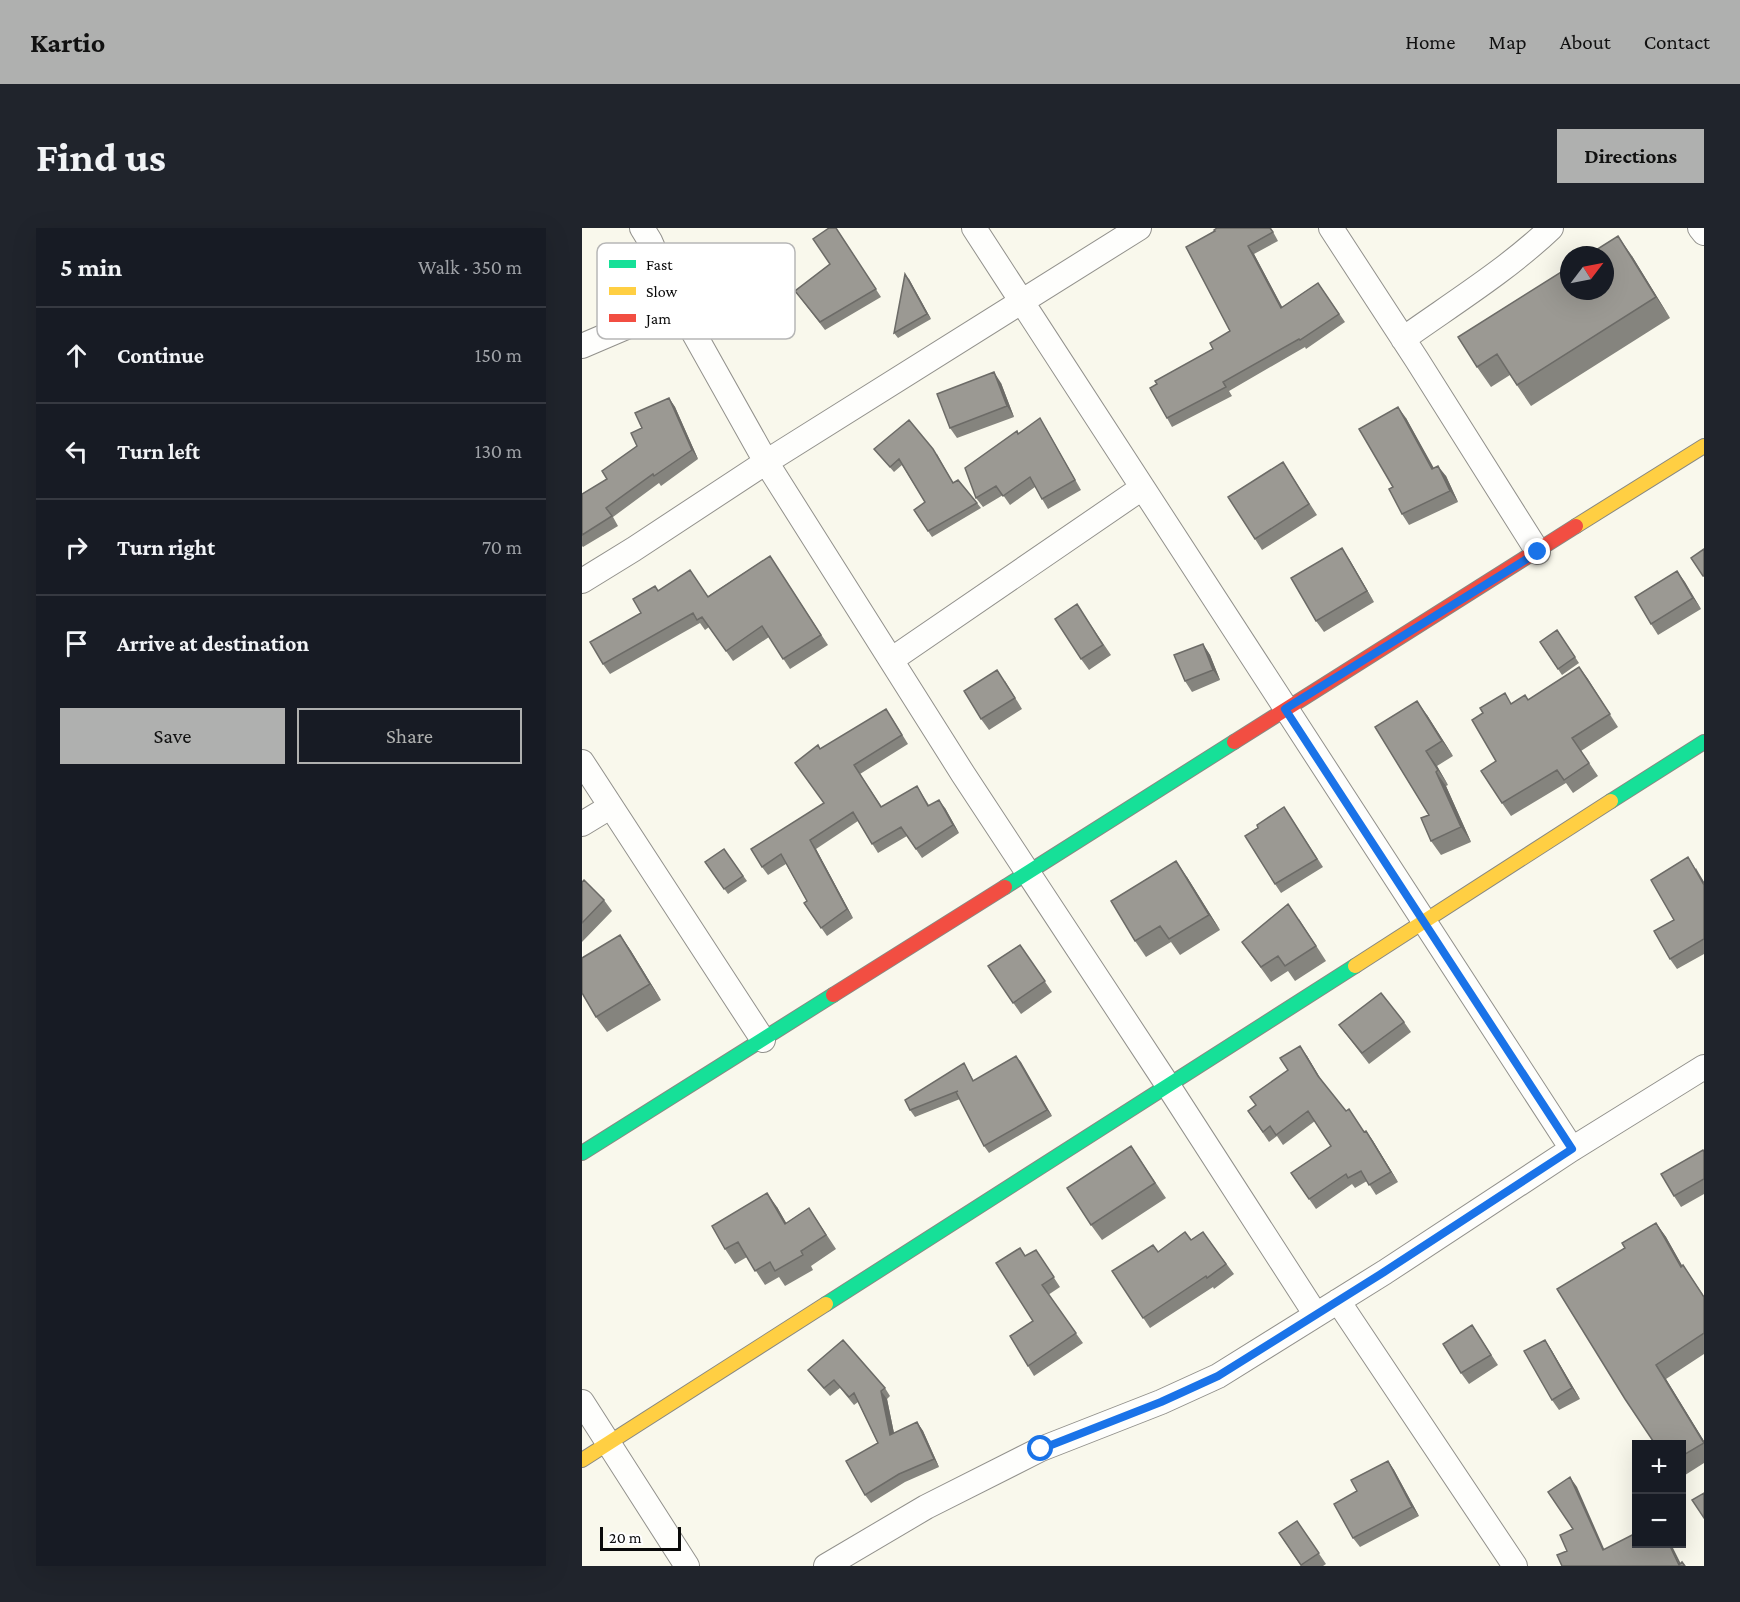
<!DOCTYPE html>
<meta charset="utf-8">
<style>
:root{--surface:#171b24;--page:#20242c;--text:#f1f3f6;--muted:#9ea1a6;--line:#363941;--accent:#afb0af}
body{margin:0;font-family:"Crimson Pro",serif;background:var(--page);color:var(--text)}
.controls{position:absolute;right:18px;bottom:18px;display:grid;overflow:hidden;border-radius:0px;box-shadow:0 6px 24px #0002}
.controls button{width:54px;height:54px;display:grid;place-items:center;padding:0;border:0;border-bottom:2px solid var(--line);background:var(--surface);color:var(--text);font:30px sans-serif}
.compass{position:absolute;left:978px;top:18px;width:54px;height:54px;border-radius:50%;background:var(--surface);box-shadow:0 6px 24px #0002;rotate:58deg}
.scale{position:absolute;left:18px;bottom:15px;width:81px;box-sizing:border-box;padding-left:6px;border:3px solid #0a0a0a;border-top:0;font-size:16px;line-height:21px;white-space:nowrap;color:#0a0a0a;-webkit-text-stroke:4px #fff;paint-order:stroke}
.stop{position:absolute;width:18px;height:18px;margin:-14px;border:4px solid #1a73e8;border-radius:50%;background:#fff}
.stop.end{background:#1a73e8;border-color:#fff;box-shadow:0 2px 6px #0008}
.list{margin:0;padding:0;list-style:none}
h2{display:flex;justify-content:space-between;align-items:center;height:78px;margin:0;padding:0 24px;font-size:26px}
h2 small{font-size:20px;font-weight:400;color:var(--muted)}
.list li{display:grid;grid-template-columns:39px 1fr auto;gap:18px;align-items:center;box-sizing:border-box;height:96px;padding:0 24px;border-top:2px solid var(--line)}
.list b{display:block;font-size:22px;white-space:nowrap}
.list em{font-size:20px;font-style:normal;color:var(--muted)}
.actions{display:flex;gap:12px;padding:18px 24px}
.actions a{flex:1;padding:14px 0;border:2px solid var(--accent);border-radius:0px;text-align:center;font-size:21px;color:var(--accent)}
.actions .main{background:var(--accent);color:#111}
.icon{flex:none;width:33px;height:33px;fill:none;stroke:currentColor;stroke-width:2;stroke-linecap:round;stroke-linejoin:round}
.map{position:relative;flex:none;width:1122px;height:1338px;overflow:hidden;border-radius:0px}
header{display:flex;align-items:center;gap:36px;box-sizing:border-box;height:84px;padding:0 30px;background:var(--accent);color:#111}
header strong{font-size:28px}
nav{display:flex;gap:33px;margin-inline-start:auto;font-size:21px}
.intro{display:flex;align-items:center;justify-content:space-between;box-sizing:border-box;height:144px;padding:0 36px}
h1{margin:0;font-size:42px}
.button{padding:15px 27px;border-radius:0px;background:var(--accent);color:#111;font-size:21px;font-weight:700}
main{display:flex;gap:36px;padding:0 36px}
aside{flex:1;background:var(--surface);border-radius:0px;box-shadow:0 6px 24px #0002}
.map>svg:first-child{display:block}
</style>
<header>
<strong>Kartio</strong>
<nav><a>Home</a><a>Map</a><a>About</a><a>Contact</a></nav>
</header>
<div class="intro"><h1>Find us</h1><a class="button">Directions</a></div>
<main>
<aside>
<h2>5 min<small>Walk · 350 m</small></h2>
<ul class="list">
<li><svg class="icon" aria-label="ahead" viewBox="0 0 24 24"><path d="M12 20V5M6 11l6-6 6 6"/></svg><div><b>Continue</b></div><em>150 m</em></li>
<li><svg class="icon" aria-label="left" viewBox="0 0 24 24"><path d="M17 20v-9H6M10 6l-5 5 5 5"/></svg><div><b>Turn left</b></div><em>130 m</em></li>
<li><svg class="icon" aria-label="right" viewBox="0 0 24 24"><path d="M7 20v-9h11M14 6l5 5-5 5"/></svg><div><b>Turn right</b></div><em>70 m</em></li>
<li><svg class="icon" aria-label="arrive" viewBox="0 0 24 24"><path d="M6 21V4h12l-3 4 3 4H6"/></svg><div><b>Arrive at destination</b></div></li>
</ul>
<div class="actions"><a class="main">Save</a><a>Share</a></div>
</aside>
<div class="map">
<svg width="1122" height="1338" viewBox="0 0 1122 1338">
<rect width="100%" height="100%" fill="#f9f8ec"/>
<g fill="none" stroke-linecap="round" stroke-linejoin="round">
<defs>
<path id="street" d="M60 0 68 13 96 77 184 234 381 546 585 856 734 1087
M392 0 990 921
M749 0 835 132 956 324
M1118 0 1122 5
M821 111C870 76 925 42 969 0
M0 118 96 77
M0 353 52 321 184 234 557 0
M309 432 560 260
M0 534 181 812
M0 596 28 579
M756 1073 933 1338
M0 1174 105 1338
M244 1338 344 1279 459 1221 579 1174 636 1148 803 1044 990 921 1122 839"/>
<path id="fast" d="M1029 573 1122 514
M423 659 652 514
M0 925 251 767
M244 1076 773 738"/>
<path id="slow" d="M994 298 1122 218
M773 738 1029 573
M0 1232 244 1076"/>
<path id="jam" d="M652 514 994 298
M251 767 423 659"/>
</defs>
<use href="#street" stroke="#92918c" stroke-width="26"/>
<use href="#fast" stroke="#888882" stroke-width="16"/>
<use href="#slow" stroke="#888882" stroke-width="16"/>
<use href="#jam" stroke="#888882" stroke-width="16"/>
<use href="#street" stroke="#fefefc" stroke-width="24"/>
<use href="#fast" stroke="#16e098" stroke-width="14"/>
<use href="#slow" stroke="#ffcf43" stroke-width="14"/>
<use href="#jam" stroke="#f24e42" stroke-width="14"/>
</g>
<path fill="#85847e" d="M254 0 299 69 243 102 213 63 248 36Z
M689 0 696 13 672 26 700 79 736 55 763 94 724 121 723 119 647 163 650 168 590 199 585 190 575 156 631 121 648 103 604 19Z
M1050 28 1088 90 949 178 928 147 909 159 895 139Z
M327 51 349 91 316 110 312 105Z
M419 155 432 189 375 210 368 200Z
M87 170 93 179 116 231 79 258 77 255 31 289 36 298 1 319 0 318V266L25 251 55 218 60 200Z
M824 190 851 240 864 248 876 274 827 297 820 286Z
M464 200 499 262 466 281 453 259 428 277 421 267 401 279 394 270 435 203 437 206Z
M292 221 355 226 371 255 395 275 399 280 350 309 332 282 343 274 320 237 312 244Z
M708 245 735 287 680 322 673 311Z
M188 328 246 417 208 441 187 409 151 433 127 399 123 402 118 395 28 446 21 436 76 363 126 368Z
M767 331 792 374 742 404 734 393Z
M1095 343 1119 381 1076 407 1069 396Z
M502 387 529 427 507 442 499 431Z
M975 402 997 435 980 447 958 414Z
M621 416 628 427 638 452 610 464 603 453Z
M997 439 1036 499 999 523 1016 548 991 565 984 555 929 588 920 575 914 533 901 485 930 475 946 472Z
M423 453 440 481 407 502 399 491Z
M845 487 871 528 855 538 866 557 864 558 889 614 859 627 849 613 847 587 793 499Z
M310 490 326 516 278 546 300 579 335 558 347 577 363 580 377 605 340 630 325 608 296 625 276 593 234 621 271 690 245 708 222 675 225 673 204 636 186 647 180 639 242 575 238 521Z
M708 588 741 639 699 665 693 656Z
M142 621 165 653 146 666 123 634Z
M1114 640 1122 654V726L1095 741 1088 731 1092 692Z
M605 649 638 702 598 727 589 714 564 729 553 713Z
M0 654 22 672 30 683 0 714Z
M717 691 744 733 713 753 706 743 689 754 660 714Z
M38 707 49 723 79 772 25 804 14 789Z
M438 717 470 764 439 786 406 738Z
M822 794 829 804 787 836 757 797Z
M434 828 470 888 407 925 402 918 378 871 333 889 328 882 386 842 392 853Z
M725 828 740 854 764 883 783 904 784 903 791 913 816 954 794 967 785 953 773 960 770 956 734 981 709 945 749 918 733 893 701 917 695 908 687 914 666 883 674 877 706 842Z
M549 918 584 970 520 1012 509 997Z
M1122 924V966L1099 979 1092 968Z
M195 979 204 995 227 980 254 1021 229 1038 231 1042 203 1058 197 1049 183 1057 165 1029 153 1036 143 1021Z
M1074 995 1084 1009 1100 1038 1101 1037 1122 1068V1126L1084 1151 1122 1213V1235L1100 1249V1216L1043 1171V1020Z
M621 1004 652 1046 632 1061 631 1059 568 1100 530 1043 576 1024 609 1012Z
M454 1022 478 1059 466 1067 501 1115 452 1148 446 1138 451 1093 444 1028Z
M890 1097 916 1137 887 1156 879 1145Z
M963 1112 970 1123 998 1171 977 1182 970 1172Z
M226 1142 303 1160 308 1168 305 1171 312 1205 335 1194 341 1203 357 1239 323 1254 289 1275 283 1267 296 1215 276 1174 272 1177 258 1160 248 1168 232 1150Z
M806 1233 812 1242 837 1288 778 1319 771 1310 775 1263Z
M715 1293 744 1336 741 1338H719L697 1305Z"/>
<path fill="#6c6b67" d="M1036 8 1050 28 1088 90 1074 69Z
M666 18 672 26 705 88 699 80Z
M323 46 327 51 349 91 345 86Z
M412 144 419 155 432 189 425 178Z
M87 170 93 179 116 231 110 222Z
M816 179 824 190 858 251 850 241Z
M856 238 864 248 876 274 868 263Z
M760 320 767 331 792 374 785 363Z
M1095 343 1103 354 1119 381 1111 370Z
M621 416 628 427 638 452 631 442Z
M997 439 1006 451 1036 499 1028 486Z
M835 473 845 487 871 528 860 513Z
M844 523 855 538 866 557 856 542Z
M854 544 864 558 889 614 879 599Z
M357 572 363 580 377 605 371 597Z
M228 612 234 621 271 690 265 681Z
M1106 629 1122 654V657Z
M594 633 605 649 638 702 627 687Z
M38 707 49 723 79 772 68 756Z
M718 818 725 828 743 858 736 848Z
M434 828 439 834 470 888 465 882Z
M784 903 791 913 816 954 809 944Z
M185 965 195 979 213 1010 203 996Z
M1074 995 1084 1009 1109 1053 1099 1039Z
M963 1112 970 1123 998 1171 990 1160Z
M1074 1137 1084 1151 1122 1213V1215Z
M299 1163 305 1171 314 1215 308 1207Z
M335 1194 341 1203 357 1239 352 1231Z
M806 1233 812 1242 837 1288 830 1279Z
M988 1249 995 1259 1027 1332 1021 1322Z
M1087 1316H1089L1100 1338H1098Z"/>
<path fill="#9b9993" stroke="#6c6b67" stroke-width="1.5" d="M247 0H254L294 61 238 94 213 63 248 36 231 11Z
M635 0H688L691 4 666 18 699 80 736 55 757 86 718 112 717 111 641 154 644 159 585 190 568 160 575 156 573 153 631 121 628 115 648 103 604 19 633 3 632 2Z
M1036 8 1074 69 935 157 915 126 895 139 876 109 987 39V63H1023V27H1006Z
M323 46 345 86 312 105Z
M412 144 425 178 368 200 355 166Z
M87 170 110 222 72 248 71 246 24 280 30 288 0 307V266L25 251 20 243 55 218 49 205 60 200 53 185Z
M816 179 850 241 856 238 868 263 820 286 807 261 811 259 777 201Z
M458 190 493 252 460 271 448 249 421 268 414 258 394 270 383 240 435 203 436 206Z
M327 192 351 221 371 255 376 252 395 275 346 303 332 282 343 274 317 231 308 239 292 221Z
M701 234 727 276 673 311 646 269Z
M760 320 785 363 734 393 709 350Z
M1122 321V348H1121L1109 330Z
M188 328 239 407 201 431 180 398 144 423 120 389 115 392 111 385 21 436 8 414 59 385 51 371 73 358 76 363 108 342 126 369Z
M1095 343 1111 370 1069 396 1053 369Z
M495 376 521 417 499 431 473 391Z
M975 402 993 429 976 441 958 414Z
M621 416 631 442 603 453 592 427Z
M997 439 1028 486 990 510 1007 535 982 552 975 542 920 575 899 543 914 533 890 492 901 485 898 480 923 465 929 476 943 467 946 472Z
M415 442 433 470 399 491 382 463Z
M835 473 860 513 844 523 856 542 854 544 879 599 849 613 839 590 847 587 793 499Z
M304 481 320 507 272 537 299 579 335 558 346 578 357 572 371 597 334 621 319 599 290 616 271 584 228 612 265 681 239 700 222 675 225 673 199 626 180 639 169 621 242 575 213 535 236 517 238 521Z
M702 579 735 631 693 656 663 608 676 600 675 597Z
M142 621 161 648 142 661 123 634Z
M1106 629 1122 657V711L1088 731 1072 703 1092 692 1069 652Z
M594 633 627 687 587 711 578 698 553 713 529 673Z
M2 652 22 672 0 695V654Z
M706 676 734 718 703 738 696 728 679 739 660 714Z
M38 707 68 756 14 789 0 765V730Z
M438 717 463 753 431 775 406 738Z
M799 765 822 794 780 825 757 797Z
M718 818 736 848 764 883 767 881 782 904 784 903 809 944 787 957 779 943 766 950 764 946 727 971 709 945 749 918 726 883 694 907 688 898 681 904 666 883 674 877 668 869 706 842 698 830Z
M434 828 465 882 402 918 374 864 376 863 328 882 323 872 382 835 391 853Z
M549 918 573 955 509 997 485 960Z
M1121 922 1122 924V951L1092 968 1079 946Z
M185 965 203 996 227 980 244 1007 219 1023 221 1027 193 1043 188 1034 173 1043 156 1014 143 1021 130 998Z
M1074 995 1099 1039 1101 1037 1122 1069V1105L1074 1137 1122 1215 1100 1228V1216H1073L1043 1171 975 1061 1043 1020 1040 1015Z
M603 1004 609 1012 621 1004 644 1036 625 1050 624 1048 561 1090 530 1043 571 1017 576 1024Z
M438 1020 443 1028 454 1022 472 1049 460 1057 494 1105 446 1138 428 1108 451 1093 414 1035Z
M890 1097 909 1127 879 1145 861 1116Z
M261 1112 303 1160 299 1163 308 1207 335 1194 352 1231 317 1246 283 1267 264 1233 296 1215 272 1165 267 1169 252 1152 242 1160 226 1142Z
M963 1112 990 1160 970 1172 942 1123Z
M806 1233 830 1279 771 1310 752 1276 775 1263 769 1252Z
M988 1249 1021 1322 1054 1305V1316H1087L1097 1337 1100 1334 1103 1338H980L975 1327 985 1323 978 1307 991 1301 966 1264Z
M1122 1265V1290L1110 1272Z
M715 1293 737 1325 719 1337 697 1305Z"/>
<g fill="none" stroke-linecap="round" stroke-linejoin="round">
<path stroke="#1a73e8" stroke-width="8" d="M459 1221 579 1174 636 1148 802 1044 990 921 703 481 956 324"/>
</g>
<rect x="15" y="15" width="198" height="96" rx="9" fill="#fff" stroke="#b6b6b6" stroke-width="1.5"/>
<rect x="27" y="32" width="27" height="8" fill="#16e098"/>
<rect x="27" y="59" width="27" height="8" fill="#ffcf43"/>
<rect x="27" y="86" width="27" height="8" fill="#f24e42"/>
<g font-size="16" fill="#0a0a0a">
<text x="64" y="42">Fast</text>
<text x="64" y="69">Slow</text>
<text x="64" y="96">Jam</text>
</g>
</svg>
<div class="controls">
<button>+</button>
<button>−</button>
</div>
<svg class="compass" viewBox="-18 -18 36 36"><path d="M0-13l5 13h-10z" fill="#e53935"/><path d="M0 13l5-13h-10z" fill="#9ea1a6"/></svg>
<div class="scale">20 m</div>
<div class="stop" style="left:459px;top:1221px"></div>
<div class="stop end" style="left:956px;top:324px"></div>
</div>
</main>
